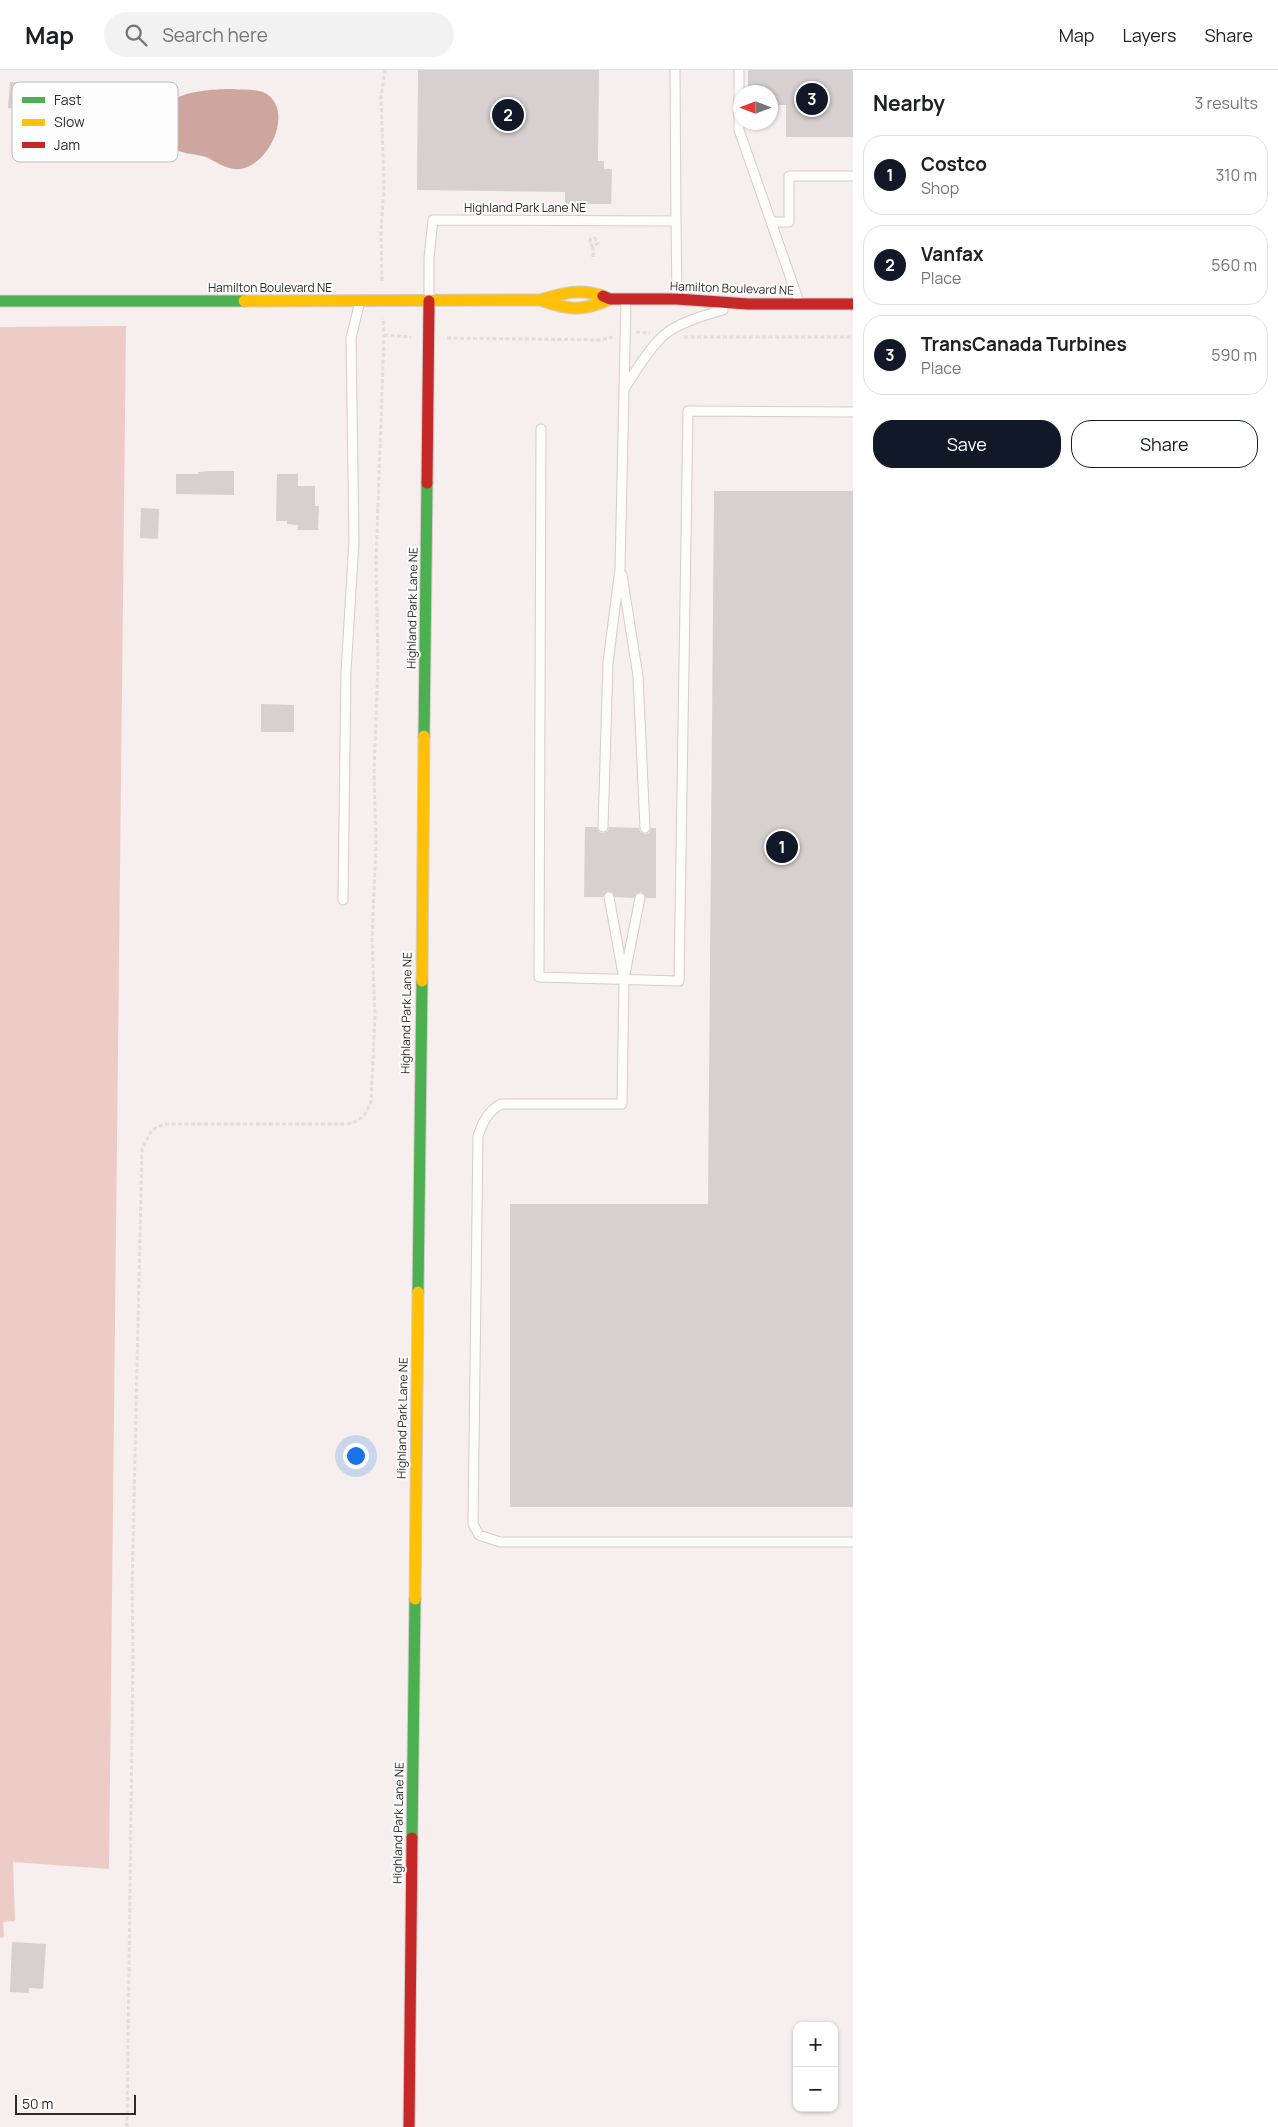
<!DOCTYPE html>
<meta charset="utf-8">
<style>
:root{--surface:#fff;--page:#f2f2f2;--text:#202124;--muted:#757577;--line:#e0e0e0;--accent:#111827}
body{margin:0;font-family:Manrope,sans-serif;background:var(--page);color:var(--text)}
.controls{position:absolute;right:15px;bottom:15px;display:grid;overflow:hidden;border-radius:10px;box-shadow:0 1px 4px #0004}
.controls button{width:45px;height:45px;display:grid;place-items:center;padding:0;border:0;border-bottom:1px solid var(--line);background:var(--surface);color:var(--text);font:25px sans-serif}
.compass{position:absolute;left:733px;top:15px;width:45px;height:45px;border-radius:50%;background:var(--surface);box-shadow:0 1px 4px #0004;rotate:270deg}
.scale{position:absolute;left:15px;bottom:12px;width:121px;box-sizing:border-box;padding-left:5px;border:2px solid #302b2a;border-top:0;font-size:14px;line-height:18px;white-space:nowrap;color:#302b2a;-webkit-text-stroke:4px #fdfdfd;paint-order:stroke}
.you{position:absolute;left:355px;top:1385px;width:18px;height:18px;margin:-12px;border:4px solid #fff;border-radius:50%;background:#1a73e8;box-shadow:0 0 0 8px #1a73e833}
.badge{display:grid;place-items:center;width:32px;height:32px;border-radius:50%;background:var(--accent);color:#fff;font-size:16px;font-weight:700}
.pin{position:absolute;translate:-50% -50%;border:2px solid #fff;box-shadow:0 1px 5px #0006}
.list{margin:0;padding:0;list-style:none}
h2{display:flex;justify-content:space-between;align-items:center;height:65px;margin:0;padding:0 20px;font-size:21px}
h2 small{font-size:16px;font-weight:400;color:var(--muted)}
.list li{display:grid;grid-template-columns:32px 1fr auto;gap:15px;align-items:center;box-sizing:border-box;height:80px;margin:0 10px 10px;padding:0 10px;border:1px solid var(--line);border-radius:20px}
.list b{display:block;font-size:19px;white-space:nowrap}
.list p{margin:0;font-size:16px;white-space:nowrap;color:var(--muted)}
.list em{font-size:16px;font-style:normal;color:var(--muted)}
.actions{display:flex;gap:10px;padding:15px 20px}
.actions a{flex:1;padding:11px 0;border:1px solid var(--accent);border-radius:20px;text-align:center;font-size:18px;color:var(--accent)}
.actions .main{background:var(--accent);color:#fff}
.icon{flex:none;width:28px;height:28px;fill:none;stroke:currentColor;stroke-width:2;stroke-linecap:round;stroke-linejoin:round}
.map{position:relative;flex:none;width:853px;height:2057px;overflow:hidden}
header{display:flex;align-items:center;gap:30px;box-sizing:border-box;height:70px;padding:0 25px;background:var(--surface);border-bottom:1px solid var(--line)}
header strong{font-size:24px}
nav{display:flex;gap:28px;margin-inline-start:auto;font-size:18px}
.search{width:350px;height:45px;background:var(--page);display:flex;align-items:center;gap:12px;box-sizing:border-box;padding:0 18px;border-radius:28px;color:var(--muted);font-size:19px}
main{display:flex}
aside{flex:1;background:var(--surface)}
.map>svg:first-child{display:block}
</style>
<header>
<strong>Map</strong>
<div class="search"><svg class="icon" aria-label="search" viewBox="0 0 24 24"><circle cx="10" cy="10" r="6"/><path d="M15 15l6 6"/></svg>Search here</div>
<nav><a>Map</a><a>Layers</a><a>Share</a></nav>
</header>
<main>
<div class="map">
<svg width="853" height="2057" viewBox="0 0 853 2057">
<rect width="100%" height="100%" fill="#f7efee"/>
<path fill="#edcbc6" d="M126 256 109 1799 13 1792 15 1851 3 1852 4 1867 0 1868V257Z"/>
<path fill="#cea6a0" d="M233 19C242 20 255 19 263 22 298 38 267 103 234 99 224 98 215 91 206 87 196 84 185 84 176 80 168 77 162 69 159 61 148 22 208 19 233 19Z"/>
<path fill="#d6d0cf" d="M418 0H599L598 91H604V99H612L611 134H565V122L417 120Z
M748 0H853V67H786V35H770V22H748Z
M10 12 37 13V20L66 21 65 53 49 52 48 74 20 72 21 66H17L19 39 8 38Z
M210 401H234V425L176 424V404H198V402Z
M277 404H298V416H315V436H319L318 460H298V455L287 454V451H276Z
M714 421H853V1437H510V1134H708Z
M141 438 159 439 158 469 140 468Z
M261 634 294 635V662H261Z
M585 757H597L599 762 603 763 608 761 609 757 639 758 640 762 645 764 649 763 651 758H656V828H646L644 824 641 822 636 824 634 828 615 827 613 823 608 821 605 823 603 827H584Z
M12 1872 46 1874 43 1919 29 1918V1923L10 1922Z"/>
<g fill="none" stroke-linecap="round" stroke-linejoin="round">
<defs>
<path id="lane" d="M675 0 676 151
M739 0V60L799 232
M773 152H789V106H853
M429 229V188L433 150 676 151 677 229
M624 319C636 301 647 281 663 266 677 253 705 245 723 240
M541 359 539 907 679 911 688 341 853 342
M622 505 638 606 645 758
M603 757 608 593 620 498 626 230
M609 827 623 904
M640 828 624 909 622 1034H501C487 1042 483 1052 478 1066L473 1454 479 1465 500 1472H853
M343 830 346 601 354 471 351 268 360 231"/>
<path id="fast" d="M0 231H244
M424 666 427 413
M418 1222 422 911
M412 1768 415 1529"/>
<path id="slow" d="M540 230C569 240 582 242 610 229
M244 231 540 230C562 223 581 218 603 226
M422 911 424 666
M415 1529 418 1222"/>
<path id="jam" d="M603 226 610 229H677L748 234H853
M427 413 429 231
M409 2057 412 1768"/>
</defs>
<use href="#lane" stroke="#d4cdcc" stroke-width="11"/>
<use href="#fast" stroke="#d4cdcc" stroke-width="13"/>
<use href="#slow" stroke="#d4cdcc" stroke-width="13"/>
<use href="#jam" stroke="#d4cdcc" stroke-width="13"/>
<path stroke="#dfdddd" stroke-width="3" stroke-dasharray="4 2.5" stroke-linecap="butt" d="M593 177 589 173 591 169 595 168 598 173 593 177V190
M382 211 381 163 384 114 381 27 385 0
M636 262 650 263
M384 265 411 267
M684 267H853
M447 268 599 270 613 267
M127 2057 133 1585 132 1518 142 1079 152 1060 164 1054H348L357 1051 364 1046 371 1032 375 944 372 870 376 774 374 703 378 595 376 492 384 265 383 248"/>
<use href="#lane" stroke="#fefdfc" stroke-width="9"/>
<use href="#fast" stroke="#4caf50" stroke-width="11"/>
<use href="#slow" stroke="#ffc107" stroke-width="11"/>
<use href="#jam" stroke="#c62828" stroke-width="11"/>
</g>
<g text-anchor="middle" dominant-baseline="central" stroke-width="4" stroke-linejoin="round" paint-order="stroke">
<g font-size="12" fill="#302b2a" stroke="#fdfdfd">
<text x="525" y="137">Highland Park Lane NE</text>
<text x="270" y="217">Hamilton Boulevard NE</text>
<text transform="translate(732 218) rotate(2)">Hamilton Boulevard NE</text>
<text transform="translate(412 538) rotate(-89)">Highland Park Lane NE</text>
<text transform="translate(406 943) rotate(-89)">Highland Park Lane NE</text>
<text transform="translate(402 1348) rotate(-89)">Highland Park Lane NE</text>
<text transform="translate(398 1753) rotate(-89)">Highland Park Lane NE</text>
</g>
</g>
<rect x="12" y="12" width="166" height="80" rx="8" fill="#fdfdfd" stroke="#c0bebe" stroke-width="1"/>
<rect x="22" y="27" width="23" height="6" fill="#4caf50"/>
<rect x="22" y="49" width="23" height="7" fill="#ffc107"/>
<rect x="22" y="72" width="23" height="6" fill="#c62828"/>
<g font-size="14" fill="#302b2a">
<text x="54" y="35">Fast</text>
<text x="54" y="57">Slow</text>
<text x="54" y="80">Jam</text>
</g>
</svg>
<div class="controls">
<button>+</button>
<button>−</button>
</div>
<svg class="compass" viewBox="-18 -18 36 36"><path d="M0-13l5 13h-10z" fill="#e53935"/><path d="M0 13l5-13h-10z" fill="#757577"/></svg>
<div class="scale">50 m</div>
<div class="you"></div>
<div class="pin badge" style="left:782px;top:777px">1</div>
<div class="pin badge" style="left:508px;top:45px">2</div>
<div class="pin badge" style="left:812px;top:29px">3</div>
</div>
<aside>
<h2>Nearby<small>3 results</small></h2>
<ul class="list">
<li><span class="badge">1</span><div><b>Costco</b><p>Shop</p></div><em>310 m</em></li>
<li><span class="badge">2</span><div><b>Vanfax</b><p>Place</p></div><em>560 m</em></li>
<li><span class="badge">3</span><div><b>TransCanada Turbines</b><p>Place</p></div><em>590 m</em></li>
</ul>
<div class="actions"><a class="main">Save</a><a>Share</a></div>
</aside>
</main>
